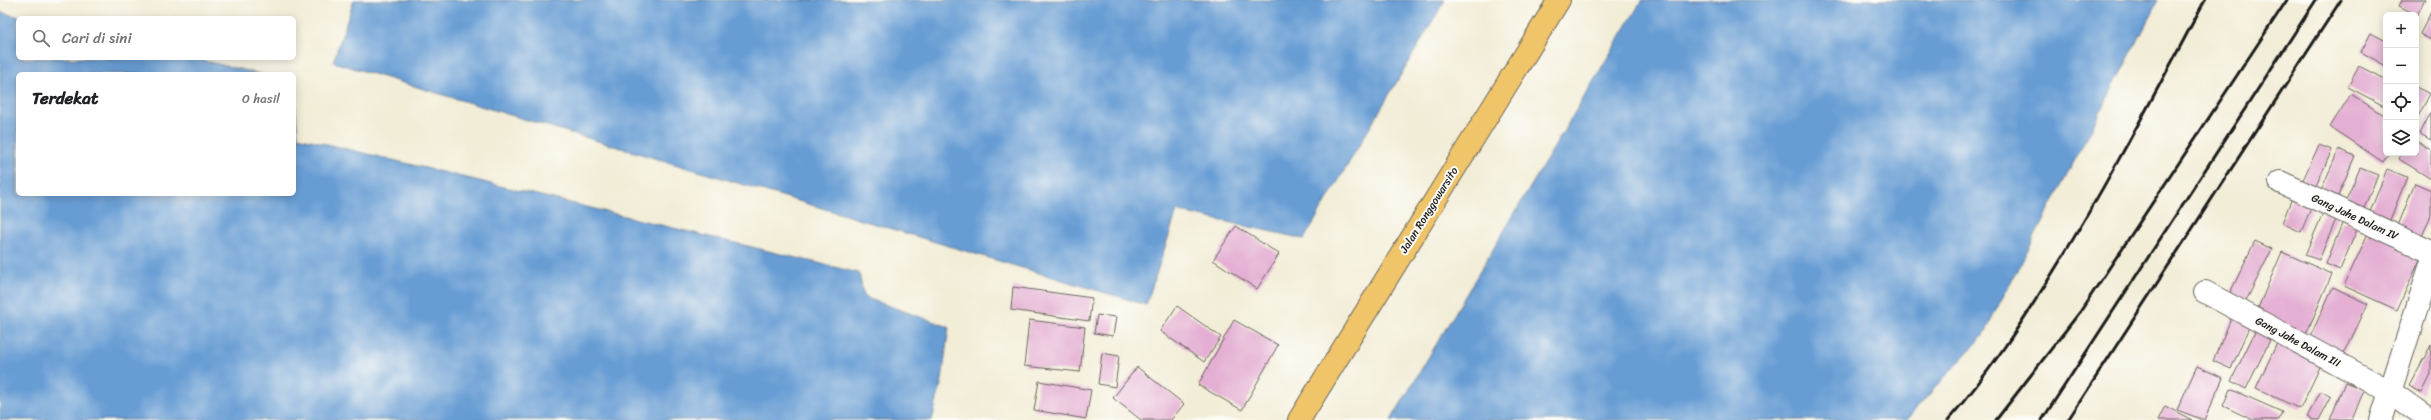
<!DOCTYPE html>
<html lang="id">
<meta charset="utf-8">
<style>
:root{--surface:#fff;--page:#f2f2f2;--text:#202124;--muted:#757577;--line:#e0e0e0}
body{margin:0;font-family:Sriracha,sans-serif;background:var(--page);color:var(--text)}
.controls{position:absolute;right:12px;top:12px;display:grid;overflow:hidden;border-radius:6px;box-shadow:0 2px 10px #0003}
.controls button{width:36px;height:36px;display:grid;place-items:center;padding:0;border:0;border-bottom:1px solid var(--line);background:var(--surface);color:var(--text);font:20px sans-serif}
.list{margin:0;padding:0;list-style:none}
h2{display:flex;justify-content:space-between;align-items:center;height:52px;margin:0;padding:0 16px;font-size:17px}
h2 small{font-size:13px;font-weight:400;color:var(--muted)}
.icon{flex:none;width:22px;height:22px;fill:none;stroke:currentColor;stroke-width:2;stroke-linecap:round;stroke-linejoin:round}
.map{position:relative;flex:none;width:2431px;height:420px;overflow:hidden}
.search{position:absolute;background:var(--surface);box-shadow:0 2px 10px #0003;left:16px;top:16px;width:280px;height:44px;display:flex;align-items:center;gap:10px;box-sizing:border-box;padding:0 14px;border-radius:6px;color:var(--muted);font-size:15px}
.panel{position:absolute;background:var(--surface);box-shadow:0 2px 10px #0003;left:16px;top:72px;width:280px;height:124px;border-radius:6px}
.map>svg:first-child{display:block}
</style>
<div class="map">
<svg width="2431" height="420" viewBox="0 0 2431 420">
<rect width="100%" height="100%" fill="#fdfcf7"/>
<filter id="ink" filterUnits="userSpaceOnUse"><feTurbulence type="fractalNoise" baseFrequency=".025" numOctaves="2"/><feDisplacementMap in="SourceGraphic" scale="8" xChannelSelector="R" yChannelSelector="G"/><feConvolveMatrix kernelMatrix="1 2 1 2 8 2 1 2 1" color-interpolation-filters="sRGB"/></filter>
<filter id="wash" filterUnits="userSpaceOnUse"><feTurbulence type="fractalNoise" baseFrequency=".012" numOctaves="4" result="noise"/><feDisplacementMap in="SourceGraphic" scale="16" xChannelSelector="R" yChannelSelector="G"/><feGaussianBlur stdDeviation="0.9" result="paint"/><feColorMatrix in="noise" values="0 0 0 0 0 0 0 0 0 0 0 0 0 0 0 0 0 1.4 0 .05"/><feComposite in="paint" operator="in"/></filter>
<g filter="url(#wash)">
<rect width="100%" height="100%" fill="#f2edd7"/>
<path fill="#689dd4" stroke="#425c78" d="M354 0H1445L1304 239 1177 211 1146 305 333 62Z
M1642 0H2159L1983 335 1906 420H1391Z
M0 12 24 18H18V58H193L261 74H18V194H294V93L298 137 859 273 864 297 949 327 942 380 932 420H0Z"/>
<g id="blocks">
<path fill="#e4afd3" d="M2402 0H2425L2417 15 2399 6Z
M2431 12V40L2420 34Z
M2371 33 2386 41V66L2361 52Z
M2359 66 2386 80V107L2348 87Z
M2416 87 2430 94 2416 120Z
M2351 94 2386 117V153H2389L2383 162 2330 127Z
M2431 112V140L2420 134Z
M2416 141 2431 150V179L2399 159 2402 153H2416Z
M2319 145 2332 150 2315 188 2302 182Z
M2339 149 2355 156 2334 205 2318 197Z
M2360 168 2378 175 2361 215 2343 207Z
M2387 169 2407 177 2388 225 2368 217Z
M2415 183 2431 190V215L2420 241 2396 231Z
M2292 198 2312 206 2301 232 2282 223Z
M2324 211 2337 217 2319 260 2305 255Z
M2343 221 2358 227 2340 270 2326 264Z
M1236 226 1279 254 1257 289 1213 260Z
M2370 229 2423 253 2397 310 2344 286Z
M2255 241 2272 249 2245 303 2229 295Z
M2282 252 2332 274 2305 337 2255 315Z
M1013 287 1092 298 1089 321 1011 310Z
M2333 287 2368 304 2343 356 2309 339Z
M1177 306 1221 337 1204 362 1160 331Z
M2234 312 2252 320 2231 369 2213 361Z
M1097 315 1116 317 1113 336 1094 333Z
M1029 320 1085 327 1080 372 1024 366Z
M1234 320 1278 345 1242 410 1198 385Z
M2259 324 2274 332 2246 389 2231 381Z
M2278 341 2322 363 2300 409 2256 388Z
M2431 345V375L2422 393 2409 386Z
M1102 353 1119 356 1115 387 1098 384Z
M2197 366 2223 378 2204 420 2177 410Z
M1137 367 1184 404 1171 420H1141L1113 398Z
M1039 381 1091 390 1086 419 1034 410Z
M2345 382 2364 390 2352 420H2330Z
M2230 389 2282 412 2278 420H2253L2223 406Z
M2321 391 2331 397 2319 420H2313L2307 417Z
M2165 406 2192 420H2158Z"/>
</g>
</g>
<g filter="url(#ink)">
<use href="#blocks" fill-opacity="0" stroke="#67655d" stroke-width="1"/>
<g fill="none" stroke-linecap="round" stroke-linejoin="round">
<defs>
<path id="street" d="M2280 182 2431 252
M2205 292 2391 392 2430 420
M2381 420 2431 264"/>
<path id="primary" d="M1299 420 1559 0"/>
</defs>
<use href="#street" stroke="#67655d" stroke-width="24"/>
<use href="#primary" stroke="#67655d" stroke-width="24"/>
<use href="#street" stroke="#fff" stroke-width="22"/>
<use href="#primary" stroke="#f0c469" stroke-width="22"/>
<path stroke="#1c1c1c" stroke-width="3" d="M1948 420C1987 376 2019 327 2050 277 2106 187 2155 93 2205 0
M1996 420 2080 312 2287 0
M2042 420 2316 0
M2068 420 2341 0"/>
</g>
</g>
<g text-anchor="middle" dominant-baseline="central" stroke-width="4" stroke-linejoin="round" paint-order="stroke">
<g font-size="11" fill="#1c1c1c" stroke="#fdfcf7">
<text transform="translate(1429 210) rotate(-58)">Jalan Ronggowarsito</text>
<text transform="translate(2355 217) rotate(25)">Gang Jahe Dalam IV</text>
<text transform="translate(2298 342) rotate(28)">Gang Jahe Dalam III</text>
</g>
</g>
</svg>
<div class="controls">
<button>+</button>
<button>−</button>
<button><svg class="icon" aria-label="locate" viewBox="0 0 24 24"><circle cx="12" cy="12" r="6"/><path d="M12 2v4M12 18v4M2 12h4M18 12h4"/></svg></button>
<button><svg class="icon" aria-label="layers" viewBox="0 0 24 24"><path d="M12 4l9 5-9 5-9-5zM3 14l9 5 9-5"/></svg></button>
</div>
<div class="search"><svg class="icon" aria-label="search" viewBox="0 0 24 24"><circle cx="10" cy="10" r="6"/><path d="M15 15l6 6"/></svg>Cari di sini</div>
<section class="panel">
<h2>Terdekat<small>0 hasil</small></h2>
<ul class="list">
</ul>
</section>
</div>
